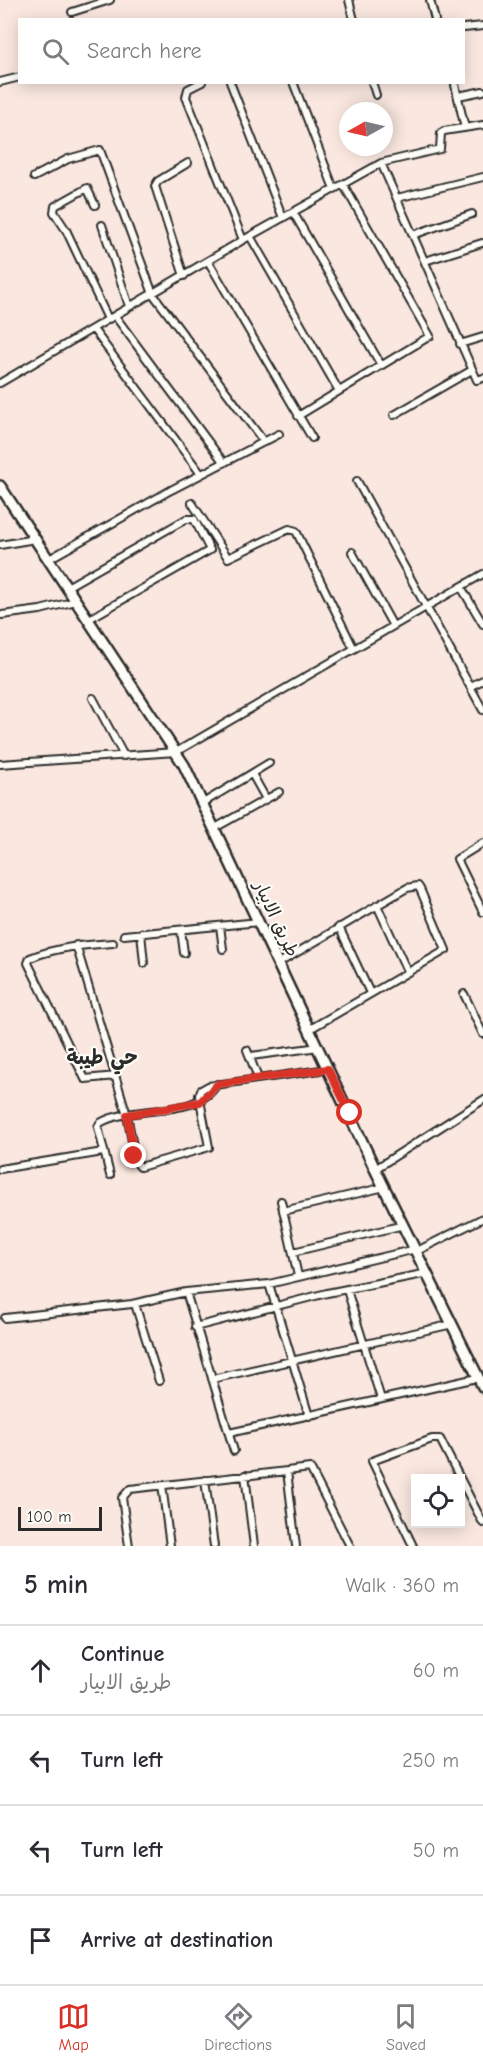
<!DOCTYPE html>
<meta charset="utf-8">
<style>
:root{--surface:#fff;--page:#f2f2f3;--text:#2b2b33;--muted:#7c7c81;--line:#e1e1e2;--accent:#d93025}
body{margin:0;font-family:"Comic Neue","Playpen Sans Arabic",sans-serif;background:var(--page);color:var(--text)}
.controls{position:absolute;right:18px;bottom:18px;display:grid;overflow:hidden;border-radius:0px;box-shadow:0 3px 15px #0003}
.controls button{width:54px;height:54px;display:grid;place-items:center;padding:0;border:0;border-bottom:2px solid var(--line);background:var(--surface);color:var(--text);font:30px sans-serif}
.compass{position:absolute;left:339px;top:102px;width:54px;height:54px;border-radius:50%;background:var(--surface);box-shadow:0 3px 15px #0003;rotate:262deg}
.scale{position:absolute;left:18px;bottom:15px;width:84px;box-sizing:border-box;padding-left:6px;border:3px solid #2b2b2b;border-top:0;font-size:16px;line-height:21px;white-space:nowrap;color:#2b2b2b;-webkit-text-stroke:4px #fdfcf7;paint-order:stroke}
.stop{position:absolute;width:18px;height:18px;margin:-14px;border:4px solid #d93025;border-radius:50%;background:#fff}
.stop.end{background:#d93025;border-color:#fff;box-shadow:0 2px 6px #0008}
.list{margin:0;padding:0;list-style:none}
h2{display:flex;justify-content:space-between;align-items:center;height:78px;margin:0;padding:0 24px;font-size:26px}
h2 small{font-size:20px;font-weight:400;color:var(--muted)}
.list li{display:grid;grid-template-columns:39px 1fr auto;gap:18px;align-items:center;box-sizing:border-box;height:90px;padding:0 24px;border-top:2px solid var(--line)}
.list b{display:block;font-size:22px;white-space:nowrap}
.list p{margin:0;font-size:20px;white-space:nowrap;color:var(--muted)}
.list em{font-size:20px;font-style:normal;color:var(--muted)}
.icon{flex:none;width:33px;height:33px;fill:none;stroke:currentColor;stroke-width:2;stroke-linecap:round;stroke-linejoin:round}
.map{position:relative;flex:none;width:483px;height:1546px;overflow:hidden}
.search{position:absolute;background:var(--surface);box-shadow:0 3px 15px #0003;left:18px;right:18px;top:18px;height:66px;display:flex;align-items:center;gap:15px;box-sizing:border-box;padding:0 21px;border-radius:0px;color:var(--muted);font-size:22px}
.sheet{height:438px;background:var(--surface)}
nav{display:flex;justify-content:space-around;align-items:center;box-sizing:border-box;height:84px;border-top:2px solid var(--line);background:var(--surface);font-size:16px;color:var(--muted)}
nav a{display:grid;justify-items:center;gap:3px}
nav .on{color:var(--accent)}
.map>svg:first-child{display:block}
</style>
<div class="map">
<svg width="483" height="1546" viewBox="0 0 483 1546">
<rect width="100%" height="100%" fill="#fae8e0"/>
<filter id="ink" filterUnits="userSpaceOnUse"><feTurbulence type="fractalNoise" baseFrequency=".0167" numOctaves="2"/><feDisplacementMap in="SourceGraphic" scale="12" xChannelSelector="R" yChannelSelector="G"/><feConvolveMatrix kernelMatrix="1 2 1 2 8 2 1 2 1" color-interpolation-filters="sRGB"/></filter>
<g filter="url(#ink)">
<g fill="none" stroke-linecap="round" stroke-linejoin="round">
<defs>
<path id="minor" d="M349 0 354 20
M430 0 435 20
M72 12 110 0
M464 28 483 26
M0 82 20 77
M202 82 188 89 186 97 243 240
M230 82 283 218
M293 82 334 189
M372 82 376 95
M455 85 465 128
M458 96 483 91
M381 163 440 149 441 133 444 131 483 125
M34 177 68 159 100 150 153 294 264 442
M397 198 483 177
M95 205 87 188 55 206 54 212 66 230 108 319
M293 212 381 365
M102 225 129 306
M413 235 472 214
M250 236 339 391
M208 261 312 438
M425 261 482 243
M184 276 155 186 158 181 188 163
M115 316 224 463
M93 329 201 474
M460 344 483 337
M0 383 243 240 381 163 477 380 483 378
M394 415 472 370
M298 416 430 336 343 184
M357 481 483 710
M192 503 228 558 289 529 296 531 354 649
M0 545 35 539
M352 552 393 626
M49 559 171 490 279 434
M67 587 186 519H194L210 550 89 619
M461 587 483 624
M2 615 40 610 76 601
M471 686 483 680
M93 698 124 756
M0 764 176 752 483 574
M252 774 266 799
M203 803 269 763
M215 828 279 792
M483 843 457 859 483 912
M377 905 407 971
M220 926 223 949
M339 927 370 993
M181 930 184 953
M141 933 144 963
M124 935 259 922
M113 943C84 945 57 947 30 958L28 963 85 1079 116 1076
M76 945 127 1115 136 1162 140 1167 209 1147 199 1095 201 1090 208 1086 328 1069
M279 963 407 888 418 886 420 889 446 950 310 1029
M464 994 483 1034
M247 1050 258 1078
M251 1056 319 1047
M0 1169 103 1152
M375 1169 483 1100
M110 1175 98 1127 100 1123C133 1104 197 1119 217 1084
M281 1201 298 1276
M283 1211 385 1187
M417 1251 483 1218
M293 1252 404 1225
M269 1284 309 1416
M347 1290 381 1399
M186 1292 234 1451
M135 1304 159 1381
M5 1318 132 1304 186 1292 269 1284 416 1249
M195 1327 327 1293 428 1273
M212 1379 453 1324
M229 1433 477 1378
M287 1471 310 1468 350 1546
M245 1475 254 1546
M205 1480 214 1546
M162 1485 170 1546
M129 1546 122 1498 130 1489 287 1471 296 1546
M413 1546 372 1461 432 1439H440L442 1443 483 1523"/>
<path id="secondary" d="M0 486 184 765 375 1169 483 1387"/>
</defs>
<use href="#minor" stroke="#2b2b2b" stroke-width="10"/>
<use href="#secondary" stroke="#2b2b2b" stroke-width="14"/>
<use href="#minor" stroke="#fdfcf7" stroke-width="6"/>
<use href="#secondary" stroke="#fdfcf7" stroke-width="9"/>
</g>
</g>
<g fill="none" stroke-linecap="round" stroke-linejoin="round" filter="url(#ink)">
<path stroke="#d93025" stroke-width="8" d="M134 1156 127 1115 200 1102 218 1084 328 1069 350 1113"/>
</g>
<g text-anchor="middle" dominant-baseline="central" stroke-width="4.5" stroke-linejoin="round" paint-order="stroke">
<g font-size="18" fill="#2b2b2b" stroke="#fdfcf7">
<text transform="translate(276 919) rotate(65)">طريق الابيار</text>
</g>
<g font-size="20" font-weight="bold" fill="#2b2b2b" stroke="#fdfcf7">
<text x="102" y="1057">حي طيبة</text>
</g>
</g>
</svg>
<div class="controls">
<button><svg class="icon" aria-label="locate" viewBox="0 0 24 24"><circle cx="12" cy="12" r="6"/><path d="M12 2v4M12 18v4M2 12h4M18 12h4"/></svg></button>
</div>
<svg class="compass" viewBox="-18 -18 36 36"><path d="M0-13l5 13h-10z" fill="#e53935"/><path d="M0 13l5-13h-10z" fill="#7c7c81"/></svg>
<div class="scale">100 m</div>
<div class="stop" style="left:350px;top:1113px"></div>
<div class="stop end" style="left:134px;top:1156px"></div>
<div class="search"><svg class="icon" aria-label="search" viewBox="0 0 24 24"><circle cx="10" cy="10" r="6"/><path d="M15 15l6 6"/></svg>Search here</div>
</div>
<section class="sheet">
<h2>5 min<small>Walk · 360 m</small></h2>
<ul class="list">
<li><svg class="icon" aria-label="ahead" viewBox="0 0 24 24"><path d="M12 20V5M6 11l6-6 6 6"/></svg><div><b>Continue</b><p>طريق الابيار</p></div><em>60 m</em></li>
<li><svg class="icon" aria-label="left" viewBox="0 0 24 24"><path d="M17 20v-9H6M10 6l-5 5 5 5"/></svg><div><b>Turn left</b></div><em>250 m</em></li>
<li><svg class="icon" aria-label="left" viewBox="0 0 24 24"><path d="M17 20v-9H6M10 6l-5 5 5 5"/></svg><div><b>Turn left</b></div><em>50 m</em></li>
<li><svg class="icon" aria-label="arrive" viewBox="0 0 24 24"><path d="M6 21V4h12l-3 4 3 4H6"/></svg><div><b>Arrive at destination</b></div></li>
</ul>
</section>
<nav>
<a class="on"><svg class="icon" aria-label="map" viewBox="0 0 24 24"><path d="M3 6l6-2 6 2 6-2v14l-6 2-6-2-6 2zM9 4v14M15 6v14"/></svg>Map</a>
<a><svg class="icon" aria-label="directions" viewBox="0 0 24 24"><path d="M12 3l9 9-9 9-9-9zM9 14v-3h6M13 9l2 2-2 2"/></svg>Directions</a>
<a><svg class="icon" aria-label="saved" viewBox="0 0 24 24"><path d="M7 4h10v16l-5-4-5 4z"/></svg>Saved</a>
</nav>
